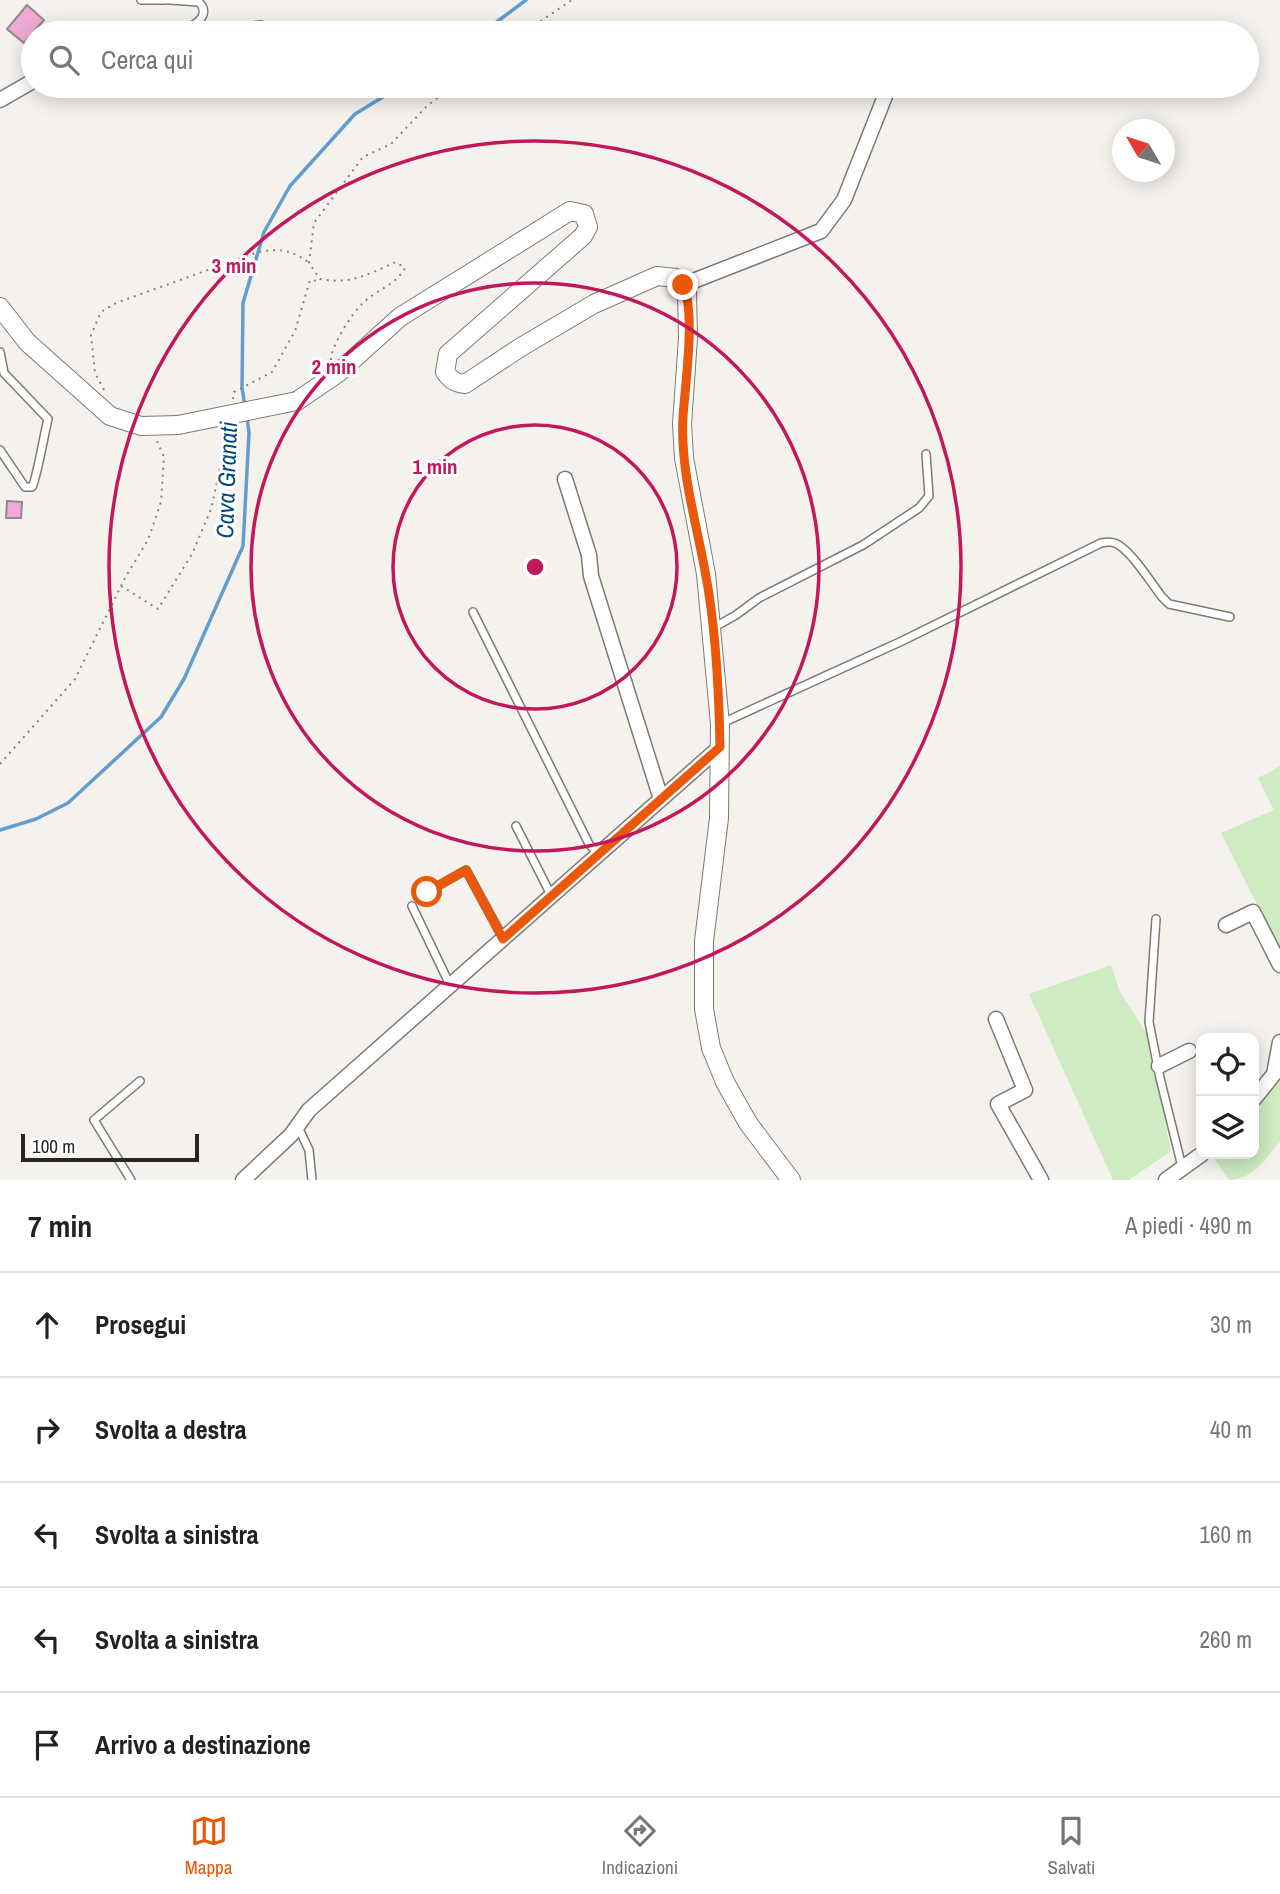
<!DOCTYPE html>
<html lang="it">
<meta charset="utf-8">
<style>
:root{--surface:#fff;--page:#f6f6f6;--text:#222;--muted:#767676;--line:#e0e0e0;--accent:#ea580c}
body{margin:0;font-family:"Archivo Narrow",sans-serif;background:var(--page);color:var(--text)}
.controls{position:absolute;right:21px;bottom:21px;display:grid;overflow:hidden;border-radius:14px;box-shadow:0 4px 18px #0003}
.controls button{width:63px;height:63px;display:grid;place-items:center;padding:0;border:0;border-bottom:2px solid var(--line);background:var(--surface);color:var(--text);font:35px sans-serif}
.compass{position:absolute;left:1112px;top:119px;width:63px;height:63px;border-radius:50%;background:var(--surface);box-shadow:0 4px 18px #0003;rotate:309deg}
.scale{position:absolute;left:21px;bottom:18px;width:178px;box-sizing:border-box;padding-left:7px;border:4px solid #272624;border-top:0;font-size:19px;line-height:24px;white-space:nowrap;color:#272624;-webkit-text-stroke:5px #fff;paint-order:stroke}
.stop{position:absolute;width:21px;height:21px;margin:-16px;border:5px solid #ea580c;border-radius:50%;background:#fff}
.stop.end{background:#ea580c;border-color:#fff;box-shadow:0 2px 7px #0008}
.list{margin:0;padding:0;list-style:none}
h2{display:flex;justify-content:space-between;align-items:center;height:91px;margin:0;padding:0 28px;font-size:30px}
h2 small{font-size:23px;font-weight:400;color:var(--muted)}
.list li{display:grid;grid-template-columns:46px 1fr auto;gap:21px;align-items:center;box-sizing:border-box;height:105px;padding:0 28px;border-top:2px solid var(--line)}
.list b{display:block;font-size:26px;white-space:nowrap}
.list em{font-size:23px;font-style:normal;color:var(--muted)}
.icon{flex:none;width:38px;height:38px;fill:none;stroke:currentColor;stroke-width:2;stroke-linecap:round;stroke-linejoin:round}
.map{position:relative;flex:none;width:1280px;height:1180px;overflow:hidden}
.search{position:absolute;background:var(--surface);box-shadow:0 4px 18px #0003;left:21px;right:21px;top:21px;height:77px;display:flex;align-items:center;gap:18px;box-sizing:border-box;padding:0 24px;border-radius:38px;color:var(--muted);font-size:26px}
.sheet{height:616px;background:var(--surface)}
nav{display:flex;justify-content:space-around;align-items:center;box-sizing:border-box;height:98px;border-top:2px solid var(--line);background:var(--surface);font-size:19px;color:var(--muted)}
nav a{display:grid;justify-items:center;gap:4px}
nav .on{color:var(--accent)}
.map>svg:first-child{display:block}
</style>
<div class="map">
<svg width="1280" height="1180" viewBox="0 0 1280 1180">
<rect width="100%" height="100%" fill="#f5f2ee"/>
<path fill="#cfebc2" d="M1280 766V950L1221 833 1274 810 1258 778Z
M1111 965 1119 990 1147 1034 1171 1151 1129 1180H1113L1029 994Z
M1280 1074V1142C1266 1158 1252 1180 1229 1180L1212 1155 1254 1154V1106Z"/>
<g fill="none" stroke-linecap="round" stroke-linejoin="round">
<path stroke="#629dcf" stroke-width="3.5" d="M482 33 526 0
M245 406 242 388 243 303 264 232 290 186 355 114 401 86
M0 830 36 819 68 803 161 717 184 679 243 546 249 433 247 417"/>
</g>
<path fill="#efaad5" stroke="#8e8a8c" stroke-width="2" d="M27 5 44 20 24 43 7 29Z
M7 501 22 502 21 518H6Z"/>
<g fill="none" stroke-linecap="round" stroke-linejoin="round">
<defs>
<path id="service" d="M141 0H166
M170 0 199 2C213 17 191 27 179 33
M198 33 261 25
M0 352 4 373 48 419C45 430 36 482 32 487H25L0 450
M473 612 589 844 598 854
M713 628 736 615 759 598 863 545 919 508 929 496 926 454
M720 724 902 641 1101 543C1106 542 1112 541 1117 544 1133 553 1151 583 1162 597L1169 604 1230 617
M516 826 551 895
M427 892 466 870 503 938
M412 906 450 985
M1156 919 1149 1022 1160 1078 1182 1167
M298 1127 309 1150 312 1180
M131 1180 94 1120 140 1081"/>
<path id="minor" d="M0 100 33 81
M683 285 821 231 844 200 889 86
M565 479 589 555 591 576 661 799
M1226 925 1253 912 1280 965
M996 1019 1025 1090 998 1104 1041 1180
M1159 1066 1189 1051
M1254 1099 1274 1074 1280 1042
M243 1180 291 1135 309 1110 720 747
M1166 1180 1202 1154"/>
<path id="tertiary" d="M0 307 27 342 110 416 141 426 178 425
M297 401 338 373 400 317 570 211 584 214 588 227 583 236 448 354 445 372C451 380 455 383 465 384L521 347 594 304 657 276 676 278 687 292 688 338 682 424 684 458 706 574 720 724 719 818 704 941V1009L711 1048 725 1082 748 1123 791 1180"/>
</defs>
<use href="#service" stroke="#7d7a76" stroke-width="10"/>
<use href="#minor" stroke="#7d7a76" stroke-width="17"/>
<use href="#tertiary" stroke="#7d7a76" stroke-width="20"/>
<path stroke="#858380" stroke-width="2" stroke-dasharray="2 5" stroke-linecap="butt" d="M523 33 572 0
M331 360C331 346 352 313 363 303 377 289 395 286 405 268L396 262C368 274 351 285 320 279L309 263 314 223 363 157 391 144 426 107 452 86
M104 390 95 373 91 335 101 312 116 303 258 252C278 248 292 250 308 262
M233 399 234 392 272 372 295 331 310 280 319 281
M121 586 158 609 192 554 211 509 228 432
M0 764 75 679 126 576 148 540 161 502 164 457 157 441"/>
<use href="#service" stroke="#fff" stroke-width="7"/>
<use href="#minor" stroke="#fff" stroke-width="14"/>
<use href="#tertiary" stroke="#fff" stroke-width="18"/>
<defs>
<path id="tertiary-bridge" d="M178 425 297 401"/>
</defs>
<use href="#tertiary-bridge" stroke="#7d7a76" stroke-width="20" stroke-linecap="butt"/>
<use href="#tertiary-bridge" stroke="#fff" stroke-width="18"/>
</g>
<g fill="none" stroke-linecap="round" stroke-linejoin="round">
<path stroke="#ea580c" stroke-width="9" d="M427 892 466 870 503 939 720 747C719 691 716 627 705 571 696 521 680 469 683 417 685 385 696 312 683 285"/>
</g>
<g fill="none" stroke="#c2185b" stroke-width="3.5">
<circle cx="535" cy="567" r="142"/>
<circle cx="535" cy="567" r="284"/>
<circle cx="535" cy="567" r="426"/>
</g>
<g text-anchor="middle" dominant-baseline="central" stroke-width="6" stroke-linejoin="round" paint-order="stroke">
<g font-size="24" font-style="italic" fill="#004878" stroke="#fff">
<text transform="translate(226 480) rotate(-88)">Cava Granati</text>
</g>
</g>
<circle cx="535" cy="567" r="10" fill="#c2185b" stroke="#fff" stroke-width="3.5"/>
<g font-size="21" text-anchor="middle" font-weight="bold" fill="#c2185b" stroke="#fff" stroke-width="6" stroke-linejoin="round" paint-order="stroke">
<text x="234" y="273">3 min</text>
<text x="334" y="374">2 min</text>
<text x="435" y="474">1 min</text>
</g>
</svg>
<div class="controls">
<button><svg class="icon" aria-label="locate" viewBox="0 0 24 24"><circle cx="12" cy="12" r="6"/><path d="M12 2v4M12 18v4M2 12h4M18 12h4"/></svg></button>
<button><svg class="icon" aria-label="layers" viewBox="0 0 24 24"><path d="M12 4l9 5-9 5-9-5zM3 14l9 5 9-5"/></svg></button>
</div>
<svg class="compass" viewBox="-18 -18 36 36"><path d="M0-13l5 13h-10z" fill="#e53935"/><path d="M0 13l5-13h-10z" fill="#767676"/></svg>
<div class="scale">100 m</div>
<div class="stop" style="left:427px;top:892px"></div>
<div class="stop end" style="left:683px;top:285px"></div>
<div class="search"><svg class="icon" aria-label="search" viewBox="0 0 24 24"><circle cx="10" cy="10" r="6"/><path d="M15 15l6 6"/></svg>Cerca qui</div>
</div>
<section class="sheet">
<h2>7 min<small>A piedi · 490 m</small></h2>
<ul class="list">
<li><svg class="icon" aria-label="ahead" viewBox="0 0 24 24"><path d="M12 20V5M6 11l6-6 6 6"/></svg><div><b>Prosegui</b></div><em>30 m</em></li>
<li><svg class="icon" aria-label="right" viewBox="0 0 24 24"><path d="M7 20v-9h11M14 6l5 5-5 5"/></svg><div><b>Svolta a destra</b></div><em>40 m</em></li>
<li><svg class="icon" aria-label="left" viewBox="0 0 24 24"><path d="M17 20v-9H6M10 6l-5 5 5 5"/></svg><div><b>Svolta a sinistra</b></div><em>160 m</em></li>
<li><svg class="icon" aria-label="left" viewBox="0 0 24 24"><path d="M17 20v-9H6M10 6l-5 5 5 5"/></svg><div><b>Svolta a sinistra</b></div><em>260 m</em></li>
<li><svg class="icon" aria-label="arrive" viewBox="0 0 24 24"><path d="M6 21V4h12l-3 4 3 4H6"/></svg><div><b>Arrivo a destinazione</b></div></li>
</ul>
</section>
<nav>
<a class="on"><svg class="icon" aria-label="map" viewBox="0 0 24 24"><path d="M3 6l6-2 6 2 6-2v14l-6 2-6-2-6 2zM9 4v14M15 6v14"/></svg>Mappa</a>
<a><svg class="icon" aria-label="directions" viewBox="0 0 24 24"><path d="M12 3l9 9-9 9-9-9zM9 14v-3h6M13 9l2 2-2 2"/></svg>Indicazioni</a>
<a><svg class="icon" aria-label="saved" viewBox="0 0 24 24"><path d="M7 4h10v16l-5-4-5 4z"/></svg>Salvati</a>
</nav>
